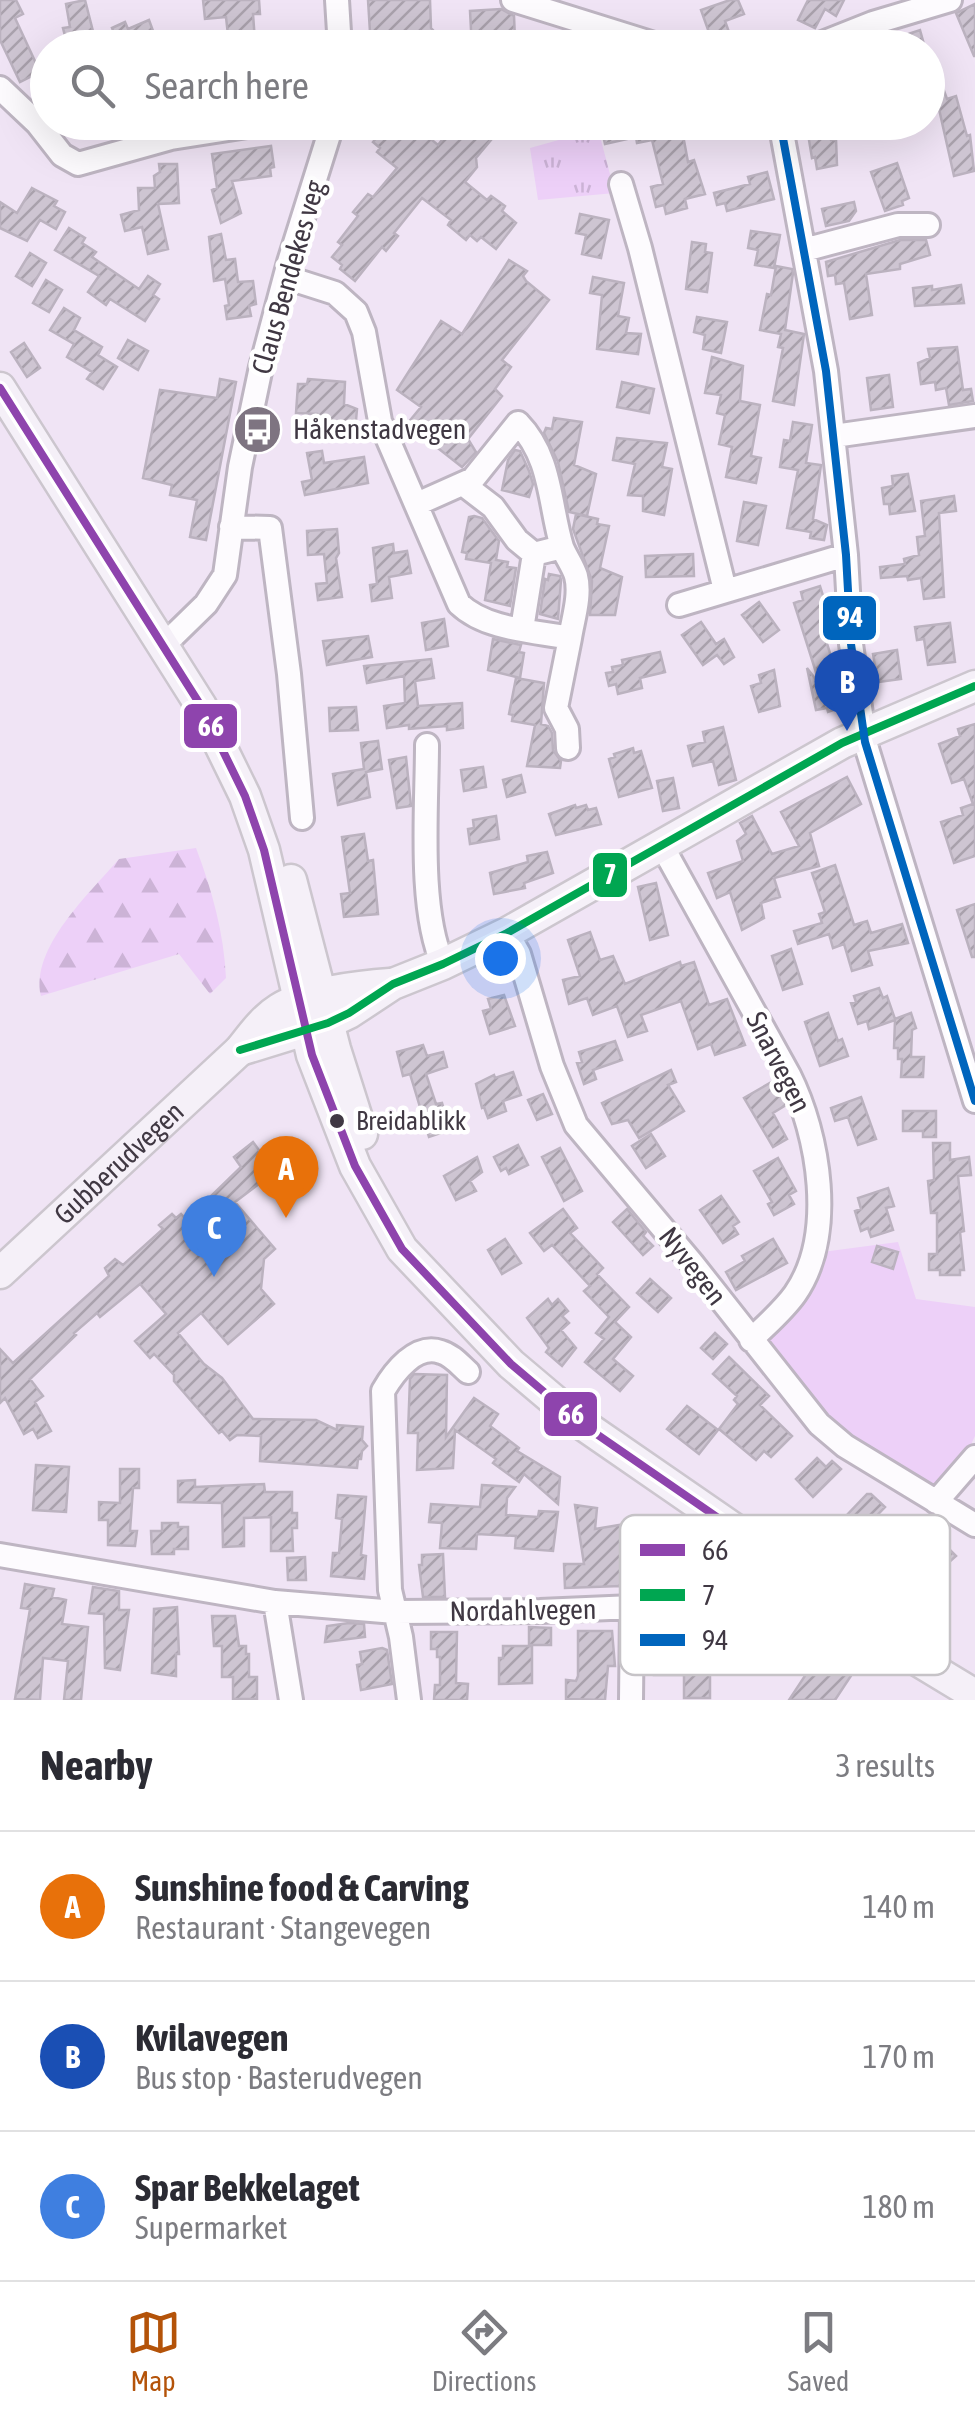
<!DOCTYPE html>
<meta charset="utf-8">
<style>
:root{--surface:#fff;--page:#f7f7f7;--text:#2b2b33;--muted:#7c7c81;--line:#e1e1e2;--accent:#b45309}
body{margin:0;font-family:"Asap Condensed",sans-serif;background:var(--page);color:var(--text)}
.you{position:absolute;left:500px;top:958px;width:35px;height:35px;margin:-25px;border:8px solid #fff;border-radius:50%;background:#1a73e8;box-shadow:0 0 0 15px #1a73e833}
.badge{display:grid;place-items:center;width:65px;height:65px;border-radius:50%;background:var(--accent);color:#fff;font-size:32px;font-weight:700}
.pin{position:absolute;translate:-50% -82px;filter:drop-shadow(0 2px 5px #0008)}
.pin::after{content:'';position:absolute;top:52px;width:35px;height:30px;background:inherit;clip-path:polygon(0 0,100% 0,50% 100%)}
.list{margin:0;padding:0;list-style:none}
h2{display:flex;justify-content:space-between;align-items:center;height:130px;margin:0;padding:0 40px;font-size:42px}
h2 small{font-size:32px;font-weight:400;color:var(--muted)}
.list li{display:grid;grid-template-columns:65px 1fr auto;gap:30px;align-items:center;box-sizing:border-box;height:150px;padding:0 40px;border-top:2px solid var(--line)}
.list b{display:block;font-size:38px;white-space:nowrap}
.list p{margin:0;font-size:32px;white-space:nowrap;color:var(--muted)}
.list em{font-size:32px;font-style:normal;color:var(--muted)}
.icon{flex:none;width:55px;height:55px;fill:none;stroke:currentColor;stroke-width:2;stroke-linecap:round;stroke-linejoin:round}
.map{position:relative;flex:none;width:975px;height:1700px;overflow:hidden}
.search{position:absolute;background:var(--surface);box-shadow:0 10px 40px #0002;left:30px;right:30px;top:30px;height:110px;display:flex;align-items:center;gap:25px;box-sizing:border-box;padding:0 35px;border-radius:55px;color:var(--muted);font-size:38px}
.sheet{height:580px;background:var(--surface)}
nav{display:flex;justify-content:space-around;align-items:center;box-sizing:border-box;height:140px;border-top:2px solid var(--line);background:var(--surface);font-size:28px;color:var(--muted)}
nav a{display:grid;justify-items:center;gap:5px}
nav .on{color:var(--accent)}
.map>svg:first-child{display:block}
</style>
<div class="map">
<svg width="975" height="1700" viewBox="0 0 975 1700">
<defs>
<pattern id="forest-firs" width="22" height="20" patternUnits="userSpaceOnUse" patternTransform="scale(2.5)"><rect width="22" height="20" fill="#edd0f8"/><path d="M5 1l3.5 6h-7zM16 11l3.5 6h-7z" fill="#ccb3d6"/></pattern>
<pattern id="park-tufts" width="24" height="20" patternUnits="userSpaceOnUse" patternTransform="scale(2.5)"><rect width="24" height="20" fill="#edd0f8"/><path d="M3 7l-1-3M5 7V3M7 7l1-3M15 17l-1-3M17 17v-4M19 17l1-3" fill="none" stroke="#ccb3d6"/></pattern>
<pattern id="building-hatch" width="6" height="6" patternUnits="userSpaceOnUse" patternTransform="scale(2.5)"><rect width="6" height="6" fill="#cec5d2"/><path d="M-1 1l2-2M0 6l6-6M5 7l2-2" fill="none" stroke="#a9a1ac"/></pattern>
</defs>
<rect width="100%" height="100%" fill="#f0e4f5"/>
<path fill="#edd0f8" d="M898 1242 916 1299 975 1307V1436L949 1491 886 1467 804 1418 758 1328 807 1254Z"/>
<path fill="url(#forest-firs)" d="M196 848C212 890 224 933 226 978L210 994 179 954 41 996C30 948 89 894 119 859Z"/>
<path fill="url(#park-tufts)" d="M598 129 615 193 538 200 530 148Z"/>
<path fill="url(#building-hatch)" stroke="#bbb2bf" stroke-width="2.5" d="M0 0H16L23 14 15 18 40 72 20 82 0 40Z
M85 0 96 43 68 48 63 28 70 27 66 4Z
M203 0H259L260 14H253L255 41 229 44 226 17 205 19Z
M368 0H430L431 28 450 48H371Z
M730 0H738L744 14 725 21 730 35 712 41 701 10Z
M808 0H844L836 16 825 9 815 28 798 20Z
M975 4V56H974L956 13Z
M501 9 514 16 515 39 508 40 509 48H472L470 11Z
M149 20 156 39 149 42 152 48H134L130 38 118 43 112 28 125 22 128 29Z
M920 30 925 48H875L874 45Z
M939 77 947 99 956 96 967 136 970 135 974 171 954 176 939 109 928 113V81Z
M358 122H410L438 145 456 122H506L476 158 477 167 465 182 487 200 491 196 505 206 502 211 516 223 496 249 481 237 477 241 470 235 466 240 448 225 451 220 422 198 394 233 398 236 386 251 382 247 355 281 340 269 342 265 332 257 342 245 338 242 358 216 353 212 368 194 373 197 397 168 377 152 380 148 373 142 377 137Z
M600 122H619V126L671 122 674 136 683 135 688 162 694 160 705 194 685 199 687 208 666 214 664 205 656 207 651 187 663 184 652 140 637 143 636 137 605 144Z
M806 122H827L831 140 836 139 837 165 817 169 815 157 812 158Z
M854 122H895V124L859 137Z
M271 146 274 167 270 168 271 176 232 181 241 213 221 223 212 190 217 188 212 154Z
M897 163 909 198 902 201 903 205 885 211 871 172Z
M159 164H177L179 203 158 204 168 249 148 254 142 227 125 231 121 215 139 210 138 188H155L154 176 160 172Z
M767 172 774 199 727 211 725 203 717 205 714 193 750 184 748 177Z
M32 188 57 201 54 206 65 212 56 229 40 220 27 241 0 228V202L17 213Z
M854 202 856 211 849 221 826 226 822 209Z
M580 214 609 220 601 258 582 254 586 235 576 233Z
M69 228 85 238 82 243 96 252 92 257 139 289 148 276 160 284 153 295 159 299 145 321 110 299 106 305 88 292 99 276 55 250Z
M751 231 780 235 774 268 755 265 758 250 748 248Z
M221 234 226 260 235 259 238 282 253 281 256 304 249 306 251 316 227 319 225 306 229 305 225 279 214 281 209 237Z
M900 240H926L930 255 900 264V269L866 274 872 315 850 319 844 283 836 284 835 275 828 276 826 262Z
M692 242 706 244 705 252 712 253 707 292 686 289Z
M30 253 46 263 32 286 16 276Z
M509 260 527 271 523 276 526 281 549 300 502 360 511 367 495 389 502 396 468 439 476 452 462 467 434 445 447 443V439L424 437 407 424 421 407 397 390 441 321 462 334Z
M776 266 792 269 793 273 785 330 804 334 794 405 773 401 783 348 778 347 781 334 760 330 767 294 771 295Z
M593 277 624 283 618 316 629 318 626 333 641 334 638 354 597 349 602 295 590 293Z
M46 280 62 290 49 312 33 303Z
M961 285 964 303 915 306 913 288 932 286V290Z
M64 308 80 318 74 330 102 347 98 355 117 367 103 389 87 379 92 372 67 357 74 344 50 330Z
M697 317 727 322 721 353 703 349 705 335 694 332Z
M128 340 148 351 138 370 118 358Z
M24 343 40 368 27 377 11 352Z
M957 347 963 390 971 389 973 401 949 405 946 388 936 390 935 382 921 384 918 363 930 358 928 349Z
M712 357 743 366 740 401 760 405 751 456 761 458 756 483 726 477 732 447 719 444 725 415 717 413 721 395 705 393Z
M889 375 893 407 871 410 867 378Z
M220 379 236 382 206 540 190 537 197 500 170 495 172 485 143 478 160 390 217 398Z
M308 379 345 382 344 404 357 409 355 432 335 431 336 426 316 424 317 414 296 413 298 384H307Z
M622 382 654 389 649 413 617 407Z
M554 418 582 422 574 465 596 474 587 516 569 512 558 462 544 433 546 428 552 429Z
M793 422 812 425 806 463 821 465 813 519 827 525 824 540 810 538 811 532 787 528 798 470 780 467 784 440 790 441Z
M617 438 667 443 662 467 672 469 664 515 643 511V496L628 495 635 464 613 460Z
M515 450 520 451 529 471 533 484 529 497 502 490 508 460Z
M322 451 324 463 364 457 368 483 305 495 302 482 312 480 307 453Z
M908 474 915 511 890 514 889 504H884L882 488 893 486 892 476Z
M954 496 956 511 939 513 944 597 924 599 921 578 908 580 907 576 881 578 880 567 905 564 904 559 919 555 917 537 925 536 921 501Z
M744 502 766 506 758 545 737 541Z
M576 514 598 519 597 524 609 526 600 568 622 577 615 615H590L592 581 573 529Z
M474 516 482 518 499 541 496 560 508 562 507 567 516 568 510 606 485 600 491 563 466 559 467 553 462 552 469 517Z
M337 529 339 553 336 558 342 597 318 600 316 584 327 583 324 554 308 555 307 531Z
M393 544 394 553 407 551 411 573 389 577 392 598 372 601 370 585 377 584 373 548Z
M693 554 694 576 646 577 645 556Z
M549 574 560 576 561 580 558 619 540 614 545 579 548 580Z
M820 586 833 628 823 631 830 653 833 675H830L837 709 828 712 827 708 816 710 807 668 820 685 794 603 803 600 801 592Z
M759 602 779 630 763 642 742 615Z
M444 619 448 646 426 650 422 623Z
M701 622 716 644 724 639 734 657 724 664 717 655 703 665 682 635Z
M950 623 955 662 928 665 924 639 917 640 915 627Z
M368 636 372 657 327 665 323 641Z
M493 639 521 645 519 652 524 653 520 678 488 670Z
M897 650 901 679 878 682 873 654Z
M660 652 665 672 640 678 642 688 618 694 616 684 609 686 606 673 613 672 612 667 623 665 622 660Z
M431 659 434 678 415 681 418 706 462 703 463 728 447 730V726L409 729V725L387 728 384 706 405 703 404 676 367 683 364 666Z
M774 670 780 706 759 712 751 686 761 683 759 675Z
M516 678 544 683 541 724 548 726 552 733 553 750 561 761 560 768 527 766 535 725 512 721 513 715 509 714Z
M356 707 358 730 330 731 329 708Z
M975 724V856L954 863 941 822 963 815 961 808 973 804 964 779 952 783 939 744 960 736 958 729Z
M723 727 736 780 719 785 713 761 693 766 688 746 705 742 703 732Z
M378 741 382 769 366 772 370 797 338 805 333 774 364 769 361 743Z
M633 748 634 753 641 751 652 788 619 797 609 759 615 757 614 754Z
M406 757 411 806 397 808 389 760Z
M483 767 486 787 464 791 461 770Z
M521 775 525 792 507 797 503 780Z
M847 777 861 804 810 833 819 866 774 878 780 897 761 903 764 918 742 930 730 892 717 898 708 873 743 861 737 841 746 834 740 823 752 816 772 854 799 846 781 812Z
M673 778 679 808 663 811 657 781Z
M575 805 576 808 586 805 588 810 596 808 601 824 556 835 549 814Z
M496 816 499 839 470 844 468 829 474 828 473 820Z
M364 834 368 861 373 860 378 914 344 917 341 894 350 893 342 837Z
M547 852 553 873 524 883 525 888 494 894 490 873 528 862 527 856Z
M835 865 854 925 867 921 871 933 902 924 908 943 868 951 872 965 852 971 844 944 833 948 829 934 798 944 794 931 822 923 819 914 825 912 812 873Z
M656 883 668 935 650 940 638 887Z
M975 904V957H972L957 910Z
M590 932 600 960 613 956 625 984 680 962 681 966 694 962 709 1005 727 999 745 1045 715 1055 711 1044 698 1049 681 1001 641 1015 647 1031 628 1037 617 1006 593 1015 587 998 569 1004 563 980 580 976 568 940Z
M791 949 802 984 783 990 772 956Z
M879 988 883 998 887 996 895 1019 911 1013 916 1028 912 1030 911 1057H924L923 1077H901L902 1059H898V1048H894L895 1020 869 1029 867 1021 858 1024 851 1003 856 1002 854 996Z
M504 995 515 1026 490 1034 483 1011 491 1009 488 999Z
M828 1013 838 1041 842 1039 848 1056 820 1066 805 1022Z
M615 1041 622 1060 593 1070 596 1079 584 1084 577 1063 582 1062 579 1052Z
M423 1045 427 1056 443 1052 447 1067 426 1074 436 1104 442 1103 450 1130 429 1137 410 1074 403 1076 397 1052Z
M671 1070 676 1082 668 1085 684 1111 639 1138 628 1120 612 1124 602 1103Z
M513 1072 521 1095 503 1101 506 1111 488 1118 484 1107 482 1108 476 1084 494 1075 495 1078Z
M775 1080 786 1105 773 1113 787 1139 773 1147 744 1098Z
M543 1094 552 1114 537 1120 528 1100Z
M861 1097 876 1139 858 1145 848 1117 835 1121 831 1108Z
M903 1111H936V1137H923V1131H903Z
M651 1134 665 1156 646 1168 632 1146Z
M253 1142 275 1172 235 1202 275 1249 264 1259 261 1289 274 1304 228 1344 201 1313 178 1333 204 1364 222 1378 253 1419 316 1420 337 1430V1425L363 1427 362 1440 367 1446 362 1451 361 1459H358L357 1468 260 1461 261 1436 237 1435 230 1440 222 1431 219 1433 174 1381V1375L154 1354 150 1358 135 1341 166 1314 140 1284 100 1317 97 1313 74 1333 76 1335 30 1379 43 1396 35 1402 51 1431 38 1438 33 1429 24 1434 5 1398 0 1403V1349L13 1363 109 1276 105 1268 115 1259 123 1265 163 1229 159 1225 172 1214 176 1218 181 1214 194 1228 188 1233 208 1255 229 1236 213 1219 222 1211 209 1198 241 1167 234 1157Z
M933 1143H950V1160L969 1157 971 1175 958 1176 964 1231 960 1232 964 1270H960V1275H940V1270H929V1254H937V1213H931L928 1181 934 1180Z
M518 1145 528 1165 509 1174 506 1168 501 1171 494 1157Z
M560 1148 582 1191 564 1201 542 1157Z
M477 1157 482 1172 470 1181 476 1191 456 1200 444 1176Z
M778 1158 796 1191 789 1195 794 1204 774 1215 768 1204 772 1202 754 1171Z
M888 1188 894 1206 886 1208 893 1230 871 1237 868 1228 861 1231 855 1211 861 1209 858 1198Z
M721 1196 739 1222 733 1226 738 1234 723 1243 700 1210Z
M563 1209 577 1228 570 1233 603 1268 597 1274 629 1307 615 1322 631 1337 613 1359 633 1376 620 1391 585 1362 604 1339 596 1333 609 1317 584 1291 590 1286 552 1245 544 1251 530 1233Z
M627 1209 646 1232 643 1236 653 1246 643 1255 613 1222Z
M505 1239 521 1263 502 1274 488 1250Z
M773 1239 787 1263 736 1290 726 1272 745 1261 742 1256Z
M877 1246 898 1252 893 1269 872 1262Z
M650 1279 671 1298 658 1312 637 1293Z
M548 1299 552 1305 558 1299 568 1311 562 1316 569 1323 561 1330 576 1348 562 1366 546 1352 549 1348 527 1318Z
M715 1333 727 1344 713 1359 701 1348Z
M729 1357 769 1396 760 1405 792 1436 771 1457 764 1451 756 1460 719 1429 738 1404 734 1400 737 1396 713 1374Z
M414 1374 447 1375 446 1437 474 1398 498 1414 490 1426 519 1448 517 1451 560 1477 558 1504 524 1474 519 1482 493 1463 496 1459 455 1430 453 1468 417 1470 418 1433H408L410 1379Z
M687 1406 718 1430 699 1454 667 1429Z
M817 1458 826 1467 832 1461 841 1469 813 1497 796 1479Z
M36 1465 69 1467 66 1512 33 1510Z
M120 1469H139V1488H133L130 1531H137L135 1546 108 1545V1520H99V1502L120 1503Z
M195 1480V1487L264 1484 265 1492H292V1513H297V1528H292L293 1551H271V1517L244 1518V1546L223 1547 222 1503 178 1502V1481Z
M482 1485 515 1487 507 1498 506 1515 538 1517 539 1511 558 1512 553 1551 515 1548 516 1536 477 1534 476 1549 440 1548 442 1523 429 1522 431 1504 480 1507Z
M867 1494H871L885 1507 862 1531 846 1516Z
M338 1495 366 1497 361 1555 366 1556 364 1579 331 1576 333 1553H339L342 1519 336 1518Z
M575 1505 597 1508 595 1529 625 1524 631 1559 648 1562V1568H663L662 1588 621 1586 565 1588 564 1564H584Z
M162 1523H178V1527H188V1549H174V1554H152L151 1531H162Z
M941 1541 956 1556 929 1580 914 1565Z
M443 1554 445 1597H423L419 1565H422V1555Z
M305 1557 306 1580H288L287 1558Z
M25 1584 54 1589 52 1597 66 1600 62 1624 88 1627 81 1700H64L68 1661 43 1658 40 1700 15 1699 30 1609 21 1608Z
M93 1587 119 1591V1610H129L120 1670 105 1668 104 1614 89 1613Z
M177 1607 179 1654H176V1676L152 1673 154 1609Z
M212 1616H235L239 1646H246V1654H249V1677H257V1699H233V1677H222V1646H214Z
M349 1623 364 1624 365 1637 325 1642 327 1626Z
M529 1627 551 1628V1645H529Z
M655 1629H680V1652H710V1698H684V1675H654Z
M578 1631H612L615 1666H608L605 1700 566 1699V1680L576 1681 578 1676Z
M431 1632H457L456 1683 468 1684 467 1700H434L435 1685H440V1657H437V1649H431Z
M830 1638 862 1659 835 1700H789Z
M503 1646H532V1683L499 1684V1658H503Z
M382 1648 387 1650 392 1684 361 1690 357 1665 362 1664 360 1652Z"/>
<g fill="none" stroke-linecap="round" stroke-linejoin="round">
<defs>
<path id="minor" d="M337 0 340 48
M513 0 667 48
M810 48 873 23 950 0
M0 88 37 123 62 155 78 164 171 138 272 122
M780 122 826 371 846 555 851 644 865 742 975 1101
M621 184 640 248 725 590
M804 250 898 225H928
M285 277 335 293 356 312 364 332 380 421 459 604C486 630 535 631 570 638 573 619 581 595 576 576 573 566 566 557 562 547 549 504 552 458 518 423L473 479 417 504
M834 436 975 416
M463 484 493 507 517 540 534 554 562 547
M231 527 270 528 289 674 302 818
M679 605 846 555
M522 629 534 554
M163 646 206 604 225 575 240 467 261 367 289 262 333 122
M427 745C427 807 418 909 443 964
M568 748 567 729 556 708 570 638
M661 844 789 1075C819 1135 836 1235 795 1294 783 1311 766 1325 751 1340
M507 933 519 954 552 1066 576 1125 692 1263 819 1424 845 1446 975 1525
M936 1502 975 1457
M0 1555 275 1602 395 1612 540 1611 656 1606 682 1600 709 1579 741 1535
M275 1602 291 1700
M409 1700 401 1637 390 1590 383 1391C394 1372 416 1343 441 1352 452 1355 460 1365 468 1372
M631 1700 632 1607"/>
<g id="major">
<path d="M0 388 201 706 245 796 264 850 312 1055 355 1166 402 1249 511 1364 582 1424 882 1631 894 1646"/>
<path d="M291 880 335 1049 362 1134"/>
<path d="M240 1050 328 1023 349 1013 393 984 443 964 507 933 842 743 975 686"/>
<path id="s1" d="M0 1273 240 1050C252 1035 263 1019 279 1009 304 993 360 986 390 984"/>
<path d="M877 1642 894 1646 975 1695"/>
</g>
</defs>
<use href="#minor" stroke="#beb5c2" stroke-width="28"/>
<use href="#major" stroke="#ccc6ce" stroke-width="35"/>
<use href="#minor" stroke="#fdfbfe" stroke-width="22"/>
<use href="#major" stroke="#f5f0f8" stroke-width="30"/>
<defs>
<path id="bus-1" d="M0 388 201 706 245 796 264 850 312 1055 355 1166 402 1249 511 1364 582 1424 882 1631 894 1646"/>
<path id="bus-2" d="M240 1050 328 1023 349 1013 393 984 443 964 507 933 842 743 975 686"/>
<path id="bus-3" d="M780 122 826 371 846 555 851 644 865 742 975 1101"/>
</defs>
<use href="#bus-1" stroke="#fff" stroke-width="15"/>
<use href="#bus-2" stroke="#fff" stroke-width="15"/>
<use href="#bus-3" stroke="#fff" stroke-width="15"/>
<use href="#bus-1" stroke="#8e44ad" stroke-width="8"/>
<use href="#bus-2" stroke="#00a651" stroke-width="8"/>
<use href="#bus-3" stroke="#0065bd" stroke-width="8"/>
</g>
<defs>
<symbol id="bus-disc" viewBox="-11 -11 22 22"><circle r="9.5" fill="#7e7481" stroke="#fff"/><path d="M-5-6H5V4H4V6H2V4H-2V6H-4V4H-5ZM-3.5-4V0h7V-4ZM-3.5 1.2v1.5H-2V1.2ZM2 1.2v1.5H3.5V1.2Z" fill="#fff"/></symbol>
</defs>
<g fill-rule="evenodd">
<use href="#bus-disc" x="230" y="402" width="55" height="55"/>
</g>
<circle fill="#403843" stroke="#fff" stroke-width="4" cx="337" cy="1121" r="9"/>
<g text-anchor="middle" dominant-baseline="central" stroke-width="9" stroke-linejoin="round" paint-order="stroke">
<g font-size="26" fill="#403843" stroke="#fff" text-anchor="start">
<text x="356" y="1121">Breidablikk</text>
</g>
<g font-size="28" fill="#403843" stroke="#fff">
<text transform="translate(288 277) rotate(-74)">Claus Bendekes veg</text>
<text transform="translate(779 1062) rotate(63)">Snarvegen</text>
<text stroke="none"><textPath href="#s1" startOffset="162">Gubberudvegen</textPath></text>
<text transform="translate(693 1266) rotate(52)">Nyvegen</text>
<text transform="translate(523 1610) rotate(-1)">Nordahlvegen</text>
</g>
<g font-size="28" fill="#403843" stroke="#fff" text-anchor="start">
<text x="293" y="429">Håkenstadvegen</text>
</g>
</g>
<rect x="620" y="1515" width="330" height="160" rx="15" fill="#fff" stroke="#c6c3c7" stroke-width="2.5"/>
<rect x="640" y="1544" width="45" height="12" fill="#8e44ad"/>
<rect x="640" y="1589" width="45" height="12" fill="#00a651"/>
<rect x="640" y="1634" width="45" height="12" fill="#0065bd"/>
<g font-size="28" fill="#403843">
<text x="702" y="1560">66</text>
<text x="702" y="1605">7</text>
<text x="702" y="1650">94</text>
</g>
<g stroke="#fff" stroke-width="4">
<rect x="821" y="594" width="57" height="48" rx="10" fill="#0065bd"/>
<rect x="182" y="702" width="57" height="48" rx="10" fill="#8e44ad"/>
<rect x="591" y="851" width="38" height="48" rx="10" fill="#00a651"/>
<rect x="542" y="1390" width="57" height="48" rx="10" fill="#8e44ad"/>
</g>
<g font-size="28" text-anchor="middle" font-weight="bold" fill="#fff">
<text x="850" y="627">94</text>
<text x="211" y="736">66</text>
<text x="610" y="884">7</text>
<text x="571" y="1424">66</text>
</g>
</svg>
<div class="you"></div>
<div class="pin badge" style="left:286px;top:1218px;background:#e8710a">A</div>
<div class="pin badge" style="left:847px;top:731px;background:#1a4fb4">B</div>
<div class="pin badge" style="left:214px;top:1277px;background:#3f7fe0">C</div>
<div class="search"><svg class="icon" aria-label="search" viewBox="0 0 24 24"><circle cx="10" cy="10" r="6"/><path d="M15 15l6 6"/></svg>Search here</div>
</div>
<section class="sheet">
<h2>Nearby<small>3 results</small></h2>
<ul class="list">
<li><span class="badge" style="background:#e8710a">A</span><div><b>Sunshine food &amp; Carving</b><p>Restaurant · Stangevegen</p></div><em>140 m</em></li>
<li><span class="badge" style="background:#1a4fb4">B</span><div><b>Kvilavegen</b><p>Bus stop · Basterudvegen</p></div><em>170 m</em></li>
<li><span class="badge" style="background:#3f7fe0">C</span><div><b>Spar Bekkelaget</b><p>Supermarket</p></div><em>180 m</em></li>
</ul>
</section>
<nav>
<a class="on"><svg class="icon" aria-label="map" viewBox="0 0 24 24"><path d="M3 6l6-2 6 2 6-2v14l-6 2-6-2-6 2zM9 4v14M15 6v14"/></svg>Map</a>
<a><svg class="icon" aria-label="directions" viewBox="0 0 24 24"><path d="M12 3l9 9-9 9-9-9zM9 14v-3h6M13 9l2 2-2 2"/></svg>Directions</a>
<a><svg class="icon" aria-label="saved" viewBox="0 0 24 24"><path d="M7 4h10v16l-5-4-5 4z"/></svg>Saved</a>
</nav>
